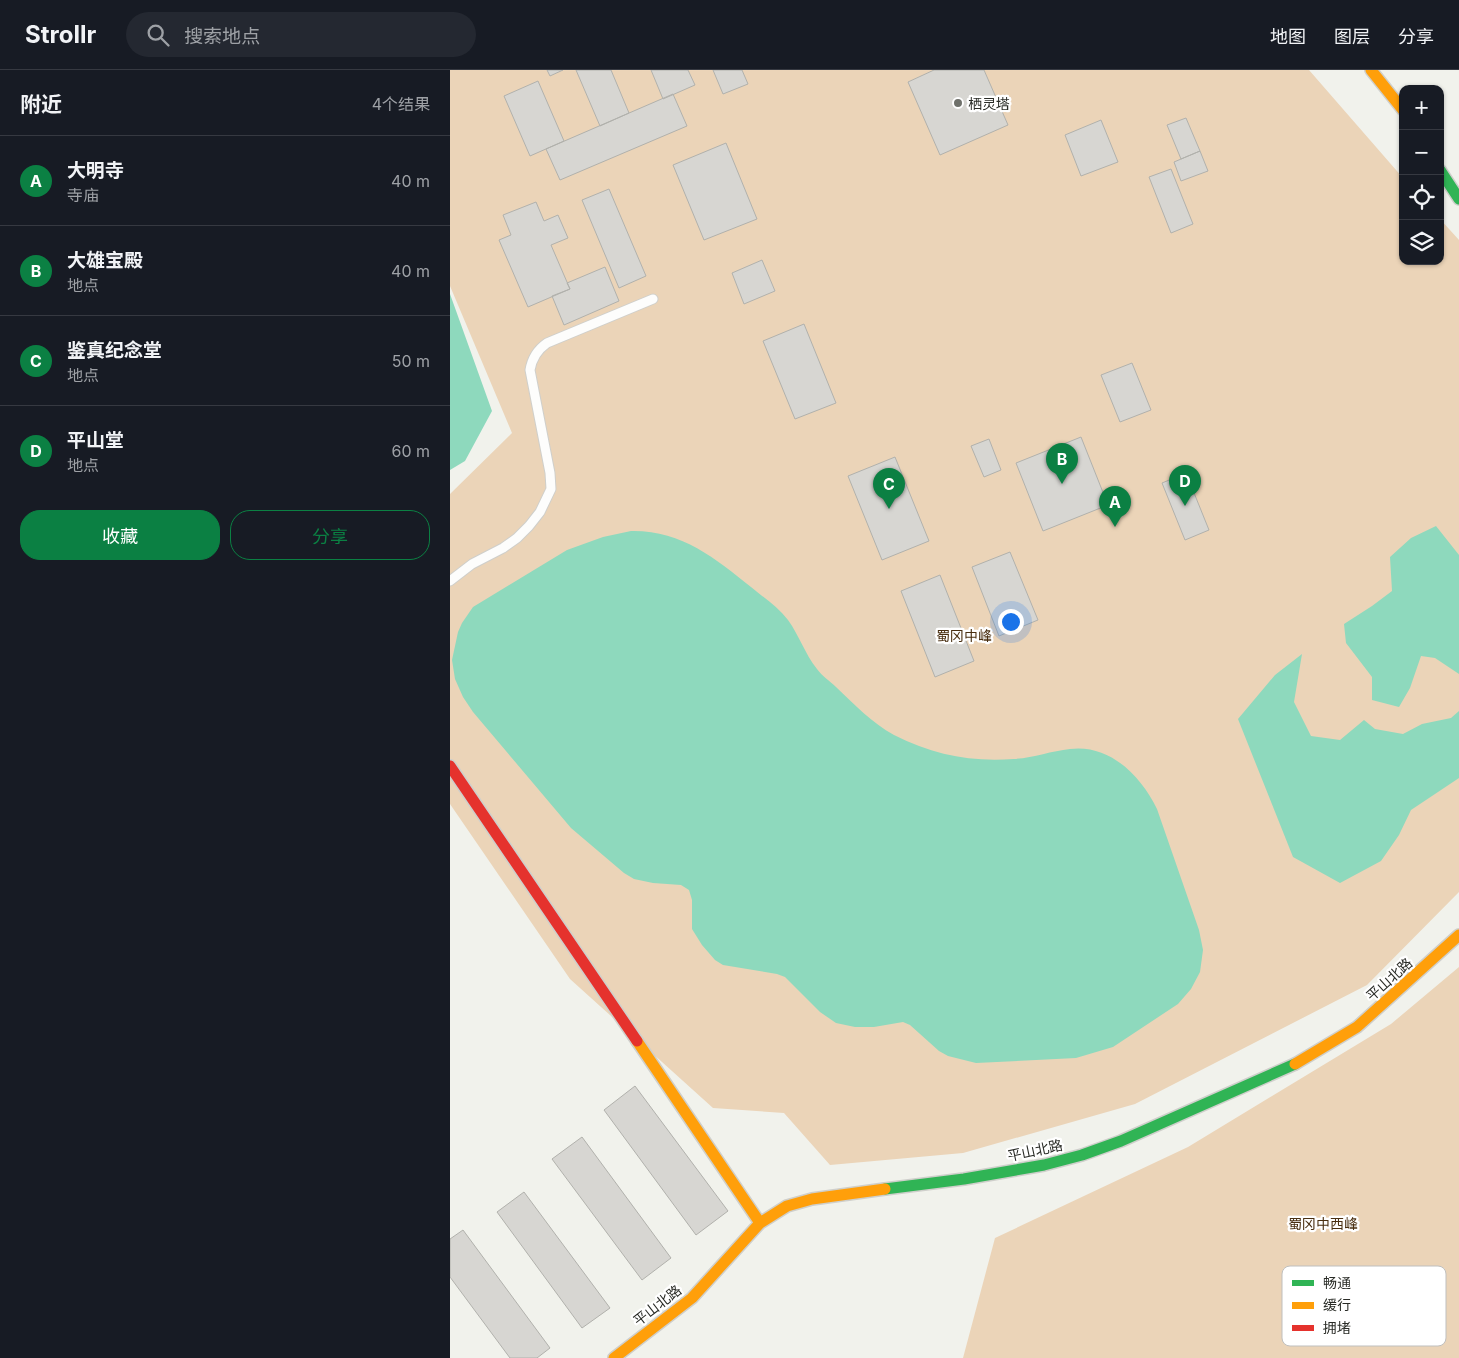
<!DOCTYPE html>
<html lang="zh">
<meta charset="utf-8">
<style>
:root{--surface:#171b24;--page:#242831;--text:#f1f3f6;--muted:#9ea1a6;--line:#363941;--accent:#0b8043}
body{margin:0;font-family:Inter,"Noto Sans SC",sans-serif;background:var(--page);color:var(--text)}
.controls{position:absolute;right:15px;top:15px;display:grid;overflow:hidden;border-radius:10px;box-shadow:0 1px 4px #0004}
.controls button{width:45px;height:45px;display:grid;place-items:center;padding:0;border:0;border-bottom:1px solid var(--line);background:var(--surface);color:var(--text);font:25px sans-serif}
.you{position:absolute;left:560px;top:551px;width:18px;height:18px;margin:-12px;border:4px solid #fff;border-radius:50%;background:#1a73e8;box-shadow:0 0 0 8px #1a73e833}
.badge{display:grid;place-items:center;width:32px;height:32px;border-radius:50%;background:var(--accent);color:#fff;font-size:16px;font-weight:700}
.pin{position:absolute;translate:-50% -41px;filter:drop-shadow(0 1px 2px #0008)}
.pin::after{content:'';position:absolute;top:26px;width:18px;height:15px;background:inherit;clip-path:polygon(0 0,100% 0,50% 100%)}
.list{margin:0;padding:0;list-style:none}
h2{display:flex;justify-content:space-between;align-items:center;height:65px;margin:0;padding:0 20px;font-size:21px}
h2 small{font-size:16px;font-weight:400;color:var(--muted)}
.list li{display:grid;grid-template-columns:32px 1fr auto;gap:15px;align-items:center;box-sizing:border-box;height:90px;padding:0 20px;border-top:1px solid var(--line)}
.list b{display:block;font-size:19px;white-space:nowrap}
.list p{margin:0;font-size:16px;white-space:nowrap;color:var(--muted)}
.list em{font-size:16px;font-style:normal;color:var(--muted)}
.actions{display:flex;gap:10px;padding:15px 20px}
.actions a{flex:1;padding:11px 0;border:1px solid var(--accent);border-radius:20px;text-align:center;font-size:18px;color:var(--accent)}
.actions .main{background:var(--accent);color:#fff}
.icon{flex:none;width:28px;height:28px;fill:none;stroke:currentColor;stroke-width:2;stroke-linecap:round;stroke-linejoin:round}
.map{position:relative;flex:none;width:1009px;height:1288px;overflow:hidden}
header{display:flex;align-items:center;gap:30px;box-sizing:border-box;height:70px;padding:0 25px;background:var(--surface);border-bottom:1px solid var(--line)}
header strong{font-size:24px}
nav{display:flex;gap:28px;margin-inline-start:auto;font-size:18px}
.search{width:350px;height:45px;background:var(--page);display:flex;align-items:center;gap:12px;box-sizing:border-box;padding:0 18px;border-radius:28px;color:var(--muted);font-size:19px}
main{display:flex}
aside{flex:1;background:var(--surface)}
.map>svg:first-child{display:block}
</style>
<header>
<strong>Strollr</strong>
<div class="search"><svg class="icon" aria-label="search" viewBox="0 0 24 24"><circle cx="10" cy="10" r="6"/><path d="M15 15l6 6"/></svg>搜索地点</div>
<nav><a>地图</a><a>图层</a><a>分享</a></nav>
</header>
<main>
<aside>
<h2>附近<small>4个结果</small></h2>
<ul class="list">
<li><span class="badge">A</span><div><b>大明寺</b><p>寺庙</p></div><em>40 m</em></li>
<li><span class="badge">B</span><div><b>大雄宝殿</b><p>地点</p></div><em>40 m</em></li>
<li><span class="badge">C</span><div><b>鉴真纪念堂</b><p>地点</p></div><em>50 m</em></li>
<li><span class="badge">D</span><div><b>平山堂</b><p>地点</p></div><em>60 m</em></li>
</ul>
<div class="actions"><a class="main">收藏</a><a>分享</a></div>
</aside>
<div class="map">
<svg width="1009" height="1288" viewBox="0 0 1009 1288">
<rect width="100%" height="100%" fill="#f1f2ec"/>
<path fill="#ebd4b8" d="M0 0H859L953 108V191H990V149L1009 170V822L917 915 685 1034 513 1083 380 1095 334 1043 263 1038 120 909 0 734V424L62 363 0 216Z
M1009 897V1288H513L545 1168 738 1077 941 954Z"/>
<path fill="#8ed9bd" d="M0 224 42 341 15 391 0 400Z
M986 456 1009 485V604L985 588 971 586 960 618 949 637 922 630V607L896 573 894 554 922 536 942 521 940 487 961 468Z
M181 461C231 460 265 488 301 517 314 528 328 537 338 550 349 565 355 584 367 599 372 606 380 611 386 617 404 634 422 653 444 665 484 685 519 692 564 689 583 688 601 681 620 679 660 674 691 706 707 739L749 860 753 880 750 902 741 919 728 934 663 977 626 988 526 993 498 986 489 981 460 955 453 952 424 957H405L386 953 370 942 335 907 327 904 273 895 265 890 252 875 242 859V830L239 820 231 815 203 813 184 809 174 803 121 758 23 642 13 627 5 609 2 590 8 562 12 553 23 537 117 480 153 467Z
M852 584 844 632 861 666 890 670 914 650 925 659 953 664 972 654 1001 648 1009 641V708L961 740 949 765 931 791 890 813 843 787 788 649 825 605Z"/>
<path fill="#d7d6d2" stroke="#b1b1ac" d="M97 0H113L100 6Z
M126 0H161L179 43 150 56Z
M201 0H238L245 15 213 29Z
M263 0H292L298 14 273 24Z
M484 0H534L558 55 490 85 458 12Z
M88 11 114 71 80 86 54 26Z
M223 24 237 56 110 110 96 79Z
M736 48 750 81 731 89 717 55Z
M651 50 668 92 631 106 615 65Z
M276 73 307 149 254 170 223 95Z
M750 81 758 101 731 111 724 92Z
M721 99 743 154 721 163 699 107Z
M159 119 196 206 169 218 132 130Z
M86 132 94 151 108 145 118 168 101 175 120 219 78 237 49 170 61 165 53 145Z
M312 190 325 221 294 234 282 203Z
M155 197 169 231 114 255 102 226 120 219 117 213Z
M354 254 386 333 345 349 313 271Z
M682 293 701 340 670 352 651 305Z
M631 367 658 435 593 461 566 393Z
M539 369 551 400 534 407 521 376Z
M445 387 479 471 432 490 398 406Z
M736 403 759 460 735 470 712 413Z
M560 482 588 550 549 566 522 497Z
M490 505 524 591 485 607 451 521Z
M185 1016 278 1141 246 1165 154 1040Z
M132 1067 221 1188 192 1210 102 1089Z
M74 1122 160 1238 132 1258 47 1142Z
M13 1160 100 1278 87 1288H60L0 1207V1169Z"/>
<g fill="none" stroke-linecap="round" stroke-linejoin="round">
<defs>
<path id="lane" d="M0 511 22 494 53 478 67 468 79 456 90 442 101 419 100 403 80 300C82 288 87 280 97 273L203 229"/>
<path id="fast" d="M990 100 1009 129
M435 1119 514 1109 594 1095 632 1085 671 1071 845 994"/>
<path id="slow" d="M921 0 953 40
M187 971 310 1153
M845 994 907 957 1009 865
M164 1288 242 1228 310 1153 337 1136 362 1129 435 1119"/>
<path id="jam" d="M0 696 187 971"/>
</defs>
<use href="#lane" stroke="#cfcfcb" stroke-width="11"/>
<use href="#fast" stroke="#cfcfcb" stroke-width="14"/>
<use href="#slow" stroke="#cfcfcb" stroke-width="14"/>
<use href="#jam" stroke="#cfcfcb" stroke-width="14"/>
<use href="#lane" stroke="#fdfdfc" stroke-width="9"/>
<use href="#fast" stroke="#30b455" stroke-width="11"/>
<use href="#slow" stroke="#ff9f0a" stroke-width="11"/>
<use href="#jam" stroke="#e5322d" stroke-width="11"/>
</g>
<circle fill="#6f716b" stroke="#fff" stroke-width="2" cx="508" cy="33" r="5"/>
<g text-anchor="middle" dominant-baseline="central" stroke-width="4.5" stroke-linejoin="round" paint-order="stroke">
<g font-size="14" fill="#292b26" stroke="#fff" text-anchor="start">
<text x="518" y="33">栖灵塔</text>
</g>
<g font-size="14" fill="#492f11" stroke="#fff">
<text x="514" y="565">蜀冈中峰</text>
<text x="873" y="1153">蜀冈中西峰</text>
</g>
<g font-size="14" fill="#292b26" stroke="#fff">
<text transform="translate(939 909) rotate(-42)">平山北路</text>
<text transform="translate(585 1080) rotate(-12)">平山北路</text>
<text transform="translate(207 1235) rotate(-38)">平山北路</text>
</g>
</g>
<rect x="832" y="1196" width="164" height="80" rx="8" fill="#fff" stroke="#bfbfbe" stroke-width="1"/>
<rect x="842" y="1210" width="22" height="6" fill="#30b455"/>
<rect x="842" y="1232" width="22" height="7" fill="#ff9f0a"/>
<rect x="842" y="1255" width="22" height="6" fill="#e5322d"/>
<g font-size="14" fill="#292b26">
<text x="873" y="1218">畅通</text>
<text x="873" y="1240">缓行</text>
<text x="873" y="1263">拥堵</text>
</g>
</svg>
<div class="controls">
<button>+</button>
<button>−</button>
<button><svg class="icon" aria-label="locate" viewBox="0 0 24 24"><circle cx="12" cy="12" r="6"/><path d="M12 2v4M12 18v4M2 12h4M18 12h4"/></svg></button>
<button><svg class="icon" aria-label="layers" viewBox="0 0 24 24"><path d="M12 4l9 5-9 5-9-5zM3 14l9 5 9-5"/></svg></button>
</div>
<div class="you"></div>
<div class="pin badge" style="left:665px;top:457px">A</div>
<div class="pin badge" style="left:612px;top:414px">B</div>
<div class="pin badge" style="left:439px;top:439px">C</div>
<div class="pin badge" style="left:735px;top:436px">D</div>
</div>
</main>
